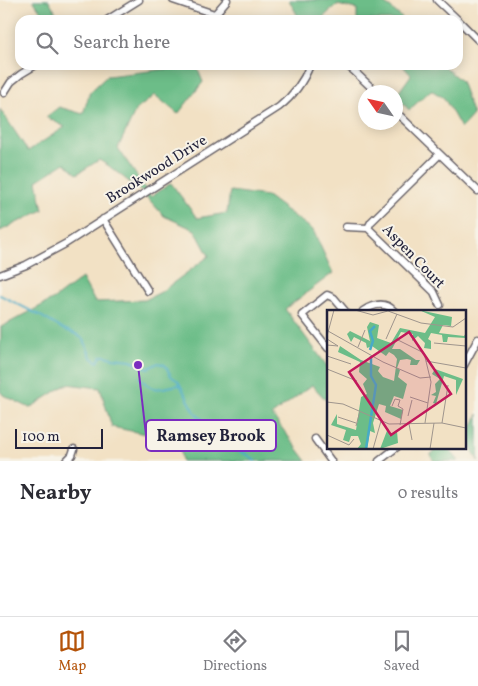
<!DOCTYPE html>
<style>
:root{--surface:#fff;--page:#f7f7f7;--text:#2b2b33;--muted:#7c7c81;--line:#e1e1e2;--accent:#b45309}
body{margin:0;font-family:Vollkorn,serif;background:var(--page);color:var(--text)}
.compass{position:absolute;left:358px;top:85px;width:45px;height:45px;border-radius:50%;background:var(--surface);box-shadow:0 2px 12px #0003;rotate:304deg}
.scale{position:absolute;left:15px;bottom:12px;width:88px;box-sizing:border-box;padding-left:5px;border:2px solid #22223b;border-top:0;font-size:14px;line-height:18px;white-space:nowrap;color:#22223b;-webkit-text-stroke:4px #f7f3e8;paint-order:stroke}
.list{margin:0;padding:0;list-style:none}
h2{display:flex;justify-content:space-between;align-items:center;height:65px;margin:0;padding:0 20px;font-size:21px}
h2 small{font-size:16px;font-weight:400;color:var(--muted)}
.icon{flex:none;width:28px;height:28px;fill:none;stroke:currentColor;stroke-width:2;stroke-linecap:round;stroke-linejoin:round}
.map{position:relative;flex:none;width:478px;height:461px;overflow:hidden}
.search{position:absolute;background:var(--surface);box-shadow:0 2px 12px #0003;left:15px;right:15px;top:15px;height:55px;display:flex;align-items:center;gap:12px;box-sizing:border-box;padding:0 18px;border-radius:15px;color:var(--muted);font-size:19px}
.sheet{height:155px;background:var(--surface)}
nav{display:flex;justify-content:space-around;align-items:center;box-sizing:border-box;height:70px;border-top:1px solid var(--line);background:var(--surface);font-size:14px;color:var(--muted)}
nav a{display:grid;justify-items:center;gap:2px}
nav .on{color:var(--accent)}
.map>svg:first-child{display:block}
</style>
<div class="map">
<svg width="478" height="461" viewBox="0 0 478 461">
<rect width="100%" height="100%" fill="#f7f3e8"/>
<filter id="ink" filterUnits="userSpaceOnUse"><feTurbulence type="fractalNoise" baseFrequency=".02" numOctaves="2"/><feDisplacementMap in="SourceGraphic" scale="10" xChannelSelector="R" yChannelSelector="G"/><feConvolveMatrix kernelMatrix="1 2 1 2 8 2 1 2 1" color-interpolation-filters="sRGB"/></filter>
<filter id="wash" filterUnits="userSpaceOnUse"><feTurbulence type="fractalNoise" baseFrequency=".0096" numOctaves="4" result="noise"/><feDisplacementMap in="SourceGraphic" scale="20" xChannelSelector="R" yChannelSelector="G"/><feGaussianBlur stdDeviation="1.12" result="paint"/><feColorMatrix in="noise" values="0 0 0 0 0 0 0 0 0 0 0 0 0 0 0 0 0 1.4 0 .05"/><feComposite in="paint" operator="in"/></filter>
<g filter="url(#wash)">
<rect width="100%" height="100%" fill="#f2e1c4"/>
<path fill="#6cbd88" stroke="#477062" d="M33 0H49L60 20H47Z
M289 0H379L391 8 404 20H357V9L337 5 320 20H300Z
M176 65H196L203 82 178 114 155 95 136 110 118 148 151 197 171 183 197 218 227 213 230 191 267 196 313 230 333 273 285 309 327 366 328 365V402L312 385 272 415 307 461H182L179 441 112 427 100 388 67 384 30 408 3 395 0 391V341L1 340V327L54 299 82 278 95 302 145 300 161 292 209 256 195 230 164 216 142 192 109 166 99 160 77 174 65 163 37 181 43 210 0 231V109L28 151 65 127 46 117 59 107 83 114 90 92 107 76 175 68Z
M402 65H442L461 81 473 115 461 128 444 98 431 90 409 110 396 96 411 75Z
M478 414V461L467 439Z
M440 447H447L459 461H434L430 455Z"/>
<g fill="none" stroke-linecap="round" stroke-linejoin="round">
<path stroke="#47abc6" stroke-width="2" d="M0 295 39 315 61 328 78 335 84 340 91 357 98 362 101 356H106L113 358 131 360 138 365 149 368 158 363 165 365 171 376 178 381 196 414 219 434 224 440 237 450 248 455 255 461
M140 378C157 395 160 387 180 385"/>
</g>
</g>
<g filter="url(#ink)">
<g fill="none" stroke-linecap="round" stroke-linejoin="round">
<defs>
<path id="minor" d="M173 0 232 20
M437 0 458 20
M215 14 227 0
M107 20 139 0
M458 20 478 40
M346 65 354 71 376 92
M4 93 11 82 21 74 36 65
M396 112 478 191
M103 219 148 291
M346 227 368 228 371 222 439 155
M368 228 434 292 440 305
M0 275 26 265 65 244 279 107C294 95 303 83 310 65
M363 311C374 304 385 301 394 311
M328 348 302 315 327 295 334 298 345 311
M464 365 478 339
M315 439 331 461
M66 461 72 455 74 449
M379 461 397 447"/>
</defs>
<use href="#minor" stroke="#6b656b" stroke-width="9"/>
<use href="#minor" stroke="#fff" stroke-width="6"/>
</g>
</g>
<g text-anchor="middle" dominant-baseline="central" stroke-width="4" stroke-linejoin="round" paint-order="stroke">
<g font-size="15" fill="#22223b" stroke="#f7f3e8">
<text transform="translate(157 170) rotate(-32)">Brookwood Drive</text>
<text transform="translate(413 257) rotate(46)">Aspen Court</text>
</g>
</g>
<g transform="translate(327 310)">
<rect width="139" height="139" fill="#f2e1c4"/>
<path d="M92 0 125 7 124 16 116 15 112 23 137 26 139 23V28L121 27 120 32H116L115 25 104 23 101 29 104 31V39L97 38 98 33 91 26 85 31 86 24 74 22 65 39H73L89 50H93L90 55H83L84 50 80 49 73 50 70 58 73 60 71 67 80 74 76 89 67 86 63 96 76 100 74 109 58 102 59 96 52 94 46 113 48 123 43 121 40 139H30L34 134 31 126H24L22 132 16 130 19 120 4 115 10 104V114L29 120 34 87 40 84 36 74 40 69 32 62 33 52 11 42 13 36 34 50 53 57 51 61 56 67 67 71 70 49 67 45 62 42 59 46 45 36 40 38 39 33 27 27 24 32 20 24 23 21 43 31 40 17 43 12 52 15 50 28 64 33 73 18 98 23 108 7ZM108 59 136 69 129 85V70L117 66 109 94 106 93 109 86 104 85 109 82 108 74 113 69 105 64ZM61 118 63 126 70 121 71 133 53 139Z" fill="#6cbd88"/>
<path fill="none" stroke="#47abc6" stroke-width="2.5" d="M43 40 46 31 43 21 48 16M39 139 49 75 44 66V46"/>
<path fill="none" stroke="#9f958d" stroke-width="1" d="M28 0 46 5 61 1 94 13 126 17 139 8M1 21 56 52 93 68 104 67M0 26 7 0M0 29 11 36 0 35M59 29 70 4M71 30 97 43 104 72 98 113M107 33 139 36M31 37 38 20M0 46 24 54M99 51 139 58M0 59 30 71M83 87 101 93M0 92 16 94 62 114 115 113 139 118M65 96 68 89 73 90 71 96 76 99 73 115M81 106 85 90M11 107 29 113M115 113 121 75M82 114 85 130M29 116 33 101M0 125 22 135 27 129M46 139 54 111M103 139 107 113"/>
<path fill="#c2185b" fill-opacity="0.15" stroke="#c2185b" stroke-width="2.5" d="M82 22 124 84 64 125 22 62Z"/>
<rect width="139" height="139" fill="none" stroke="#22223b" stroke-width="2.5"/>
</g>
<path fill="none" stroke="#7b2cbf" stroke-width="2" d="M138 365L146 435"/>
<circle fill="#7b2cbf" stroke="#f7f3e8" stroke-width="2" cx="138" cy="365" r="5"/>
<rect fill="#f7f3e8" stroke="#7b2cbf" stroke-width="2" x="146" y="420" width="130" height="31" rx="5"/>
<g font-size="16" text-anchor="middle" font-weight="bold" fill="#22223b">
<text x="211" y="441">Ramsey Brook</text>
</g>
</svg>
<svg class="compass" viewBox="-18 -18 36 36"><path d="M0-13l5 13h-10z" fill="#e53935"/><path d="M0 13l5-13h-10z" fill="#7c7c81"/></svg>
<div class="scale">100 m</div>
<div class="search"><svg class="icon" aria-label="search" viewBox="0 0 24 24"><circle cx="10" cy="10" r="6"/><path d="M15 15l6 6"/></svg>Search here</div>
</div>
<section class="sheet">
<h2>Nearby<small>0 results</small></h2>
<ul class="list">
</ul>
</section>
<nav>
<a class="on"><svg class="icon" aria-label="map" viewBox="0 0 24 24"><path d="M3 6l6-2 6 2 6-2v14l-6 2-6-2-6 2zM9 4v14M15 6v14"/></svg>Map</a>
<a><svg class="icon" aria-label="directions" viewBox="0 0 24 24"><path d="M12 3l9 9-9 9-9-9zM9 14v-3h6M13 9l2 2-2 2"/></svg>Directions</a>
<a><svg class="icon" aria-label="saved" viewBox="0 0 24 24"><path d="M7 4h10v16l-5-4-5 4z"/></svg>Saved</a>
</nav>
